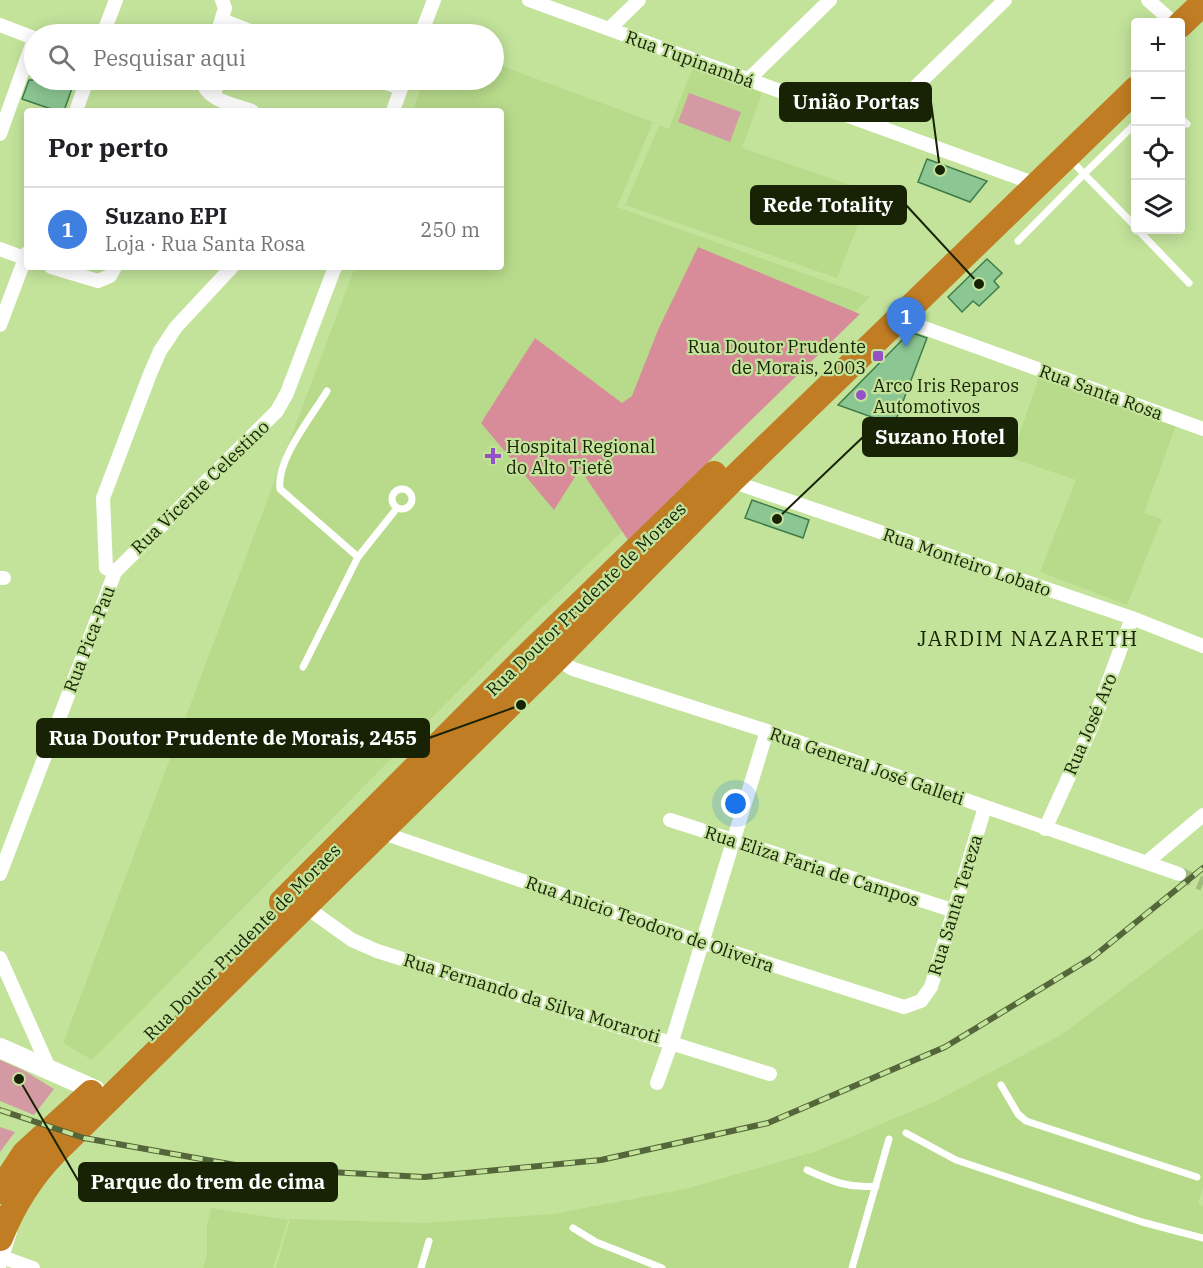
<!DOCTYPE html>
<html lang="pt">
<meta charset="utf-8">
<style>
:root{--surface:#fff;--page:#f6f6f6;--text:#202124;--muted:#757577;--line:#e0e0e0;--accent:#9552c7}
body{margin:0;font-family:"IBM Plex Serif",serif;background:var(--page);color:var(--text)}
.controls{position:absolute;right:18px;top:18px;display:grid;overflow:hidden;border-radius:6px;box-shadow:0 3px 15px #0003}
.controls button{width:54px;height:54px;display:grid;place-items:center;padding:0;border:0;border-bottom:2px solid var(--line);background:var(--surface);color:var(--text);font:30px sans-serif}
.you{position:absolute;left:736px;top:804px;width:21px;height:21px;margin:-15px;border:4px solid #fff;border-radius:50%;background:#1a73e8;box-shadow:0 0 0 9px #1a73e833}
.badge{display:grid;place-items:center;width:39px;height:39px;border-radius:50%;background:var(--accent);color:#fff;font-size:20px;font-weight:700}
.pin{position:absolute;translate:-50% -50px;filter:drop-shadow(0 2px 3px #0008)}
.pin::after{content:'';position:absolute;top:32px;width:21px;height:18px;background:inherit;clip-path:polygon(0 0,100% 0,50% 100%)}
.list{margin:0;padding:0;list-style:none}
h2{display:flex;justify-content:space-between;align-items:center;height:78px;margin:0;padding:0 24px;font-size:26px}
h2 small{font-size:20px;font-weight:400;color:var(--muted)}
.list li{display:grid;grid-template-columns:39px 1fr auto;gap:18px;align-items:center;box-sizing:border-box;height:84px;padding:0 24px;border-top:2px solid var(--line)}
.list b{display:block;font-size:22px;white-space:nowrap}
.list p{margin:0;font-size:20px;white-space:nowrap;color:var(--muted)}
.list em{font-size:20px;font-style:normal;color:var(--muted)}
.icon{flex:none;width:33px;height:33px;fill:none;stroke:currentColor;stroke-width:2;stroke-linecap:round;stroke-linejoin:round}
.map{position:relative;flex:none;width:1203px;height:1268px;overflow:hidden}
.search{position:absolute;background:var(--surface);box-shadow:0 3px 15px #0003;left:24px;top:24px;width:480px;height:66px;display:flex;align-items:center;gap:15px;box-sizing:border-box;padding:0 21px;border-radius:33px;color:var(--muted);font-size:22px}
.panel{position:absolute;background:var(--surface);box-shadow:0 3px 15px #0003;left:24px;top:108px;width:480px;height:162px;border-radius:6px}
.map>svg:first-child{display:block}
</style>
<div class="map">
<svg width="1203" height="1268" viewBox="0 0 1203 1268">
<rect width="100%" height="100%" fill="#c3e39b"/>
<path fill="#b8db8b" d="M494 63 653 122 617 207 870 297 534 615 92 1060 63 1043 355 267H501V111H413L424 80H494Z
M693 67 762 93 742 148 871 192 837 278 625 205 659 126 669 128Z
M1040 374 1177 423 1144 513 1162 519 1127 605 1040 572 1076 480 1011 458Z
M1203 928V1187L1198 1204 1203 1206V1268H276L290 1219 425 1223 553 1214 685 1189 817 1151 936 1101 1061 1035Z
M211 1208 288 1220 273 1268H203L207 1254V1226Z"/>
<path fill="#d49aa4" d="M689 93 741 112 730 142 678 122Z
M0 1060 23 1070 54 1089 34 1115 0 1101Z
M0 1127 15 1132 0 1152Z"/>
<path fill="#d88c9a" d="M698 247 860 314 628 540 580 469 554 510 481 423 535 338 622 403 632 396 658 330Z"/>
<path fill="#8cc693" stroke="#3f7c49" stroke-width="1.5" d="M29 80H43L72 88 64 111H57L22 99Z
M927 159 987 181 970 202 918 182Z
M987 259 1002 273 994 281 999 287 979 306 973 301 962 312 948 297Z
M910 332 927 338 894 425 838 405Z
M752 500 809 520 803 538 745 518Z"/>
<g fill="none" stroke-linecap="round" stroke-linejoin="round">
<path stroke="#a1bd7d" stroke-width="14" stroke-dasharray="14 7" stroke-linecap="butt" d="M1179 874 1203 884"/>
<path stroke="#fff" stroke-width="7" d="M1180 117 1187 124
M1071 160 1084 174 1136 123
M1138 230 1189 283
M1018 241 1084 174 1136 227
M327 391C312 416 276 460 280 489L358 557
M392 499a10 10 0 1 1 20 0a10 10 0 1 1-20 0Z
M303 667 358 557 397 508
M1001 1085 1018 1114 1026 1121 1197 1177
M906 1133 956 1160 1142 1222 1203 1238
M807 1170C831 1181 850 1189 876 1186
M573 1228 596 1242 662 1268
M421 1268 429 1241
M852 1268 889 1139"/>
<path stroke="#fff" stroke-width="14" d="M529 0 1036 184
M1148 0 1173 22
M222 20 258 34
M0 25 34 38
M609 29 639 0
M103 34 116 0
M217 34 225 8 222 0
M421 34 434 0
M203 80C204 100 235 105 252 111
M377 80 401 88
M748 80 830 0
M213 96 219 80
M76 111 87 80
M393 111 404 80
M875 126 1005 0
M0 134 34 39
M0 249 27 259
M51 267 98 281 110 276 115 267
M897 318 1203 429
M0 325 27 253
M731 481 1132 618 1203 646
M115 572 106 568 103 498 150 374 160 351 176 327 232 267
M0 578H4
M553 657 573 669 767 731 1179 874
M670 820 955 911
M1045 829 1092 726 1132 618
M380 832 701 942 904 1007 921 1001 931 987 985 807
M1147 862 1203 815
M0 874 115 572 277 411 287 393 335 267
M303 905 352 940 377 951 770 1074
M0 958 49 1068
M657 1083 672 1041 767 731
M2 1257 33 1268
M0 1264 10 1232"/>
<path stroke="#fff" stroke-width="20" d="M0 1048 95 1090"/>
<path stroke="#c17d24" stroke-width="26" d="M1180 25 1203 3
M282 902 523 660 714 474
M0 1191 25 1153 91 1093
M0 1238C13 1205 29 1179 54 1153L555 660 731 481 1136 89"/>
<defs>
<path id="rail" d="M0 1110 84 1138 252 1168 424 1177 601 1160 768 1123 945 1047 1093 957 1203 868"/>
</defs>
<use href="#rail" stroke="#54663a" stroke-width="6"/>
<use href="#rail" stroke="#c3e39b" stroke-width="4" stroke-dasharray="11" stroke-linecap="butt"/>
</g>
<g fill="#9552c7" stroke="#c3e39b" stroke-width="2">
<rect x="872" y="350" width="12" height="12" rx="3"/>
<circle cx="861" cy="395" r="6"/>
<path d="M490 447h6v6h6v6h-6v6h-6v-6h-6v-6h6z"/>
</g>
<g text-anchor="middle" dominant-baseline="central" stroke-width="4.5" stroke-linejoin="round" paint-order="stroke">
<g font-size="18" fill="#182306" stroke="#c3e39b">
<text transform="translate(690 59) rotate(20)">Rua Tupinambá</text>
<text transform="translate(1101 392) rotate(20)">Rua Santa Rosa</text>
<text transform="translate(200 487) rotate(-44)">Rua Vicente Celestino</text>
<text transform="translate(967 562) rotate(19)">Rua Monteiro Lobato</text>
<text transform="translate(586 599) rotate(-44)">Rua Doutor Prudente de Moraes</text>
<text transform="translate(89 639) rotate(-69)">Rua Pica-Pau</text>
<text transform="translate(1090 724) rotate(-67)">Rua José Aro</text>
<text transform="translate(867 766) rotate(19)">Rua General José Galleti</text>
<text transform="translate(812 866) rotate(18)">Rua Eliza Faria de Campos</text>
<text transform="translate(955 905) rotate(-73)">Rua Santa Tereza</text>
<text transform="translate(650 924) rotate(19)">Rua Anicio Teodoro de Oliveira</text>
<text transform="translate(242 942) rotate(-45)">Rua Doutor Prudente de Moraes</text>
<text transform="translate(532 998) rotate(17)">Rua Fernando da Silva Moraroti</text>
</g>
<g font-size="18" fill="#182306" stroke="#c3e39b" text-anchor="start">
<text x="866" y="346" text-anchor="end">Rua Doutor Prudente<tspan x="866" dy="21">de Morais, 2003</tspan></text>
<text x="873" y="385">Arco Iris Reparos<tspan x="873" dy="21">Automotivos</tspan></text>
<text x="506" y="446">Hospital Regional<tspan x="506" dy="21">do Alto Tietê</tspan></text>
</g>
<g font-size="21" letter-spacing="1.5" fill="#182306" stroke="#c3e39b">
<text x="1028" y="638">JARDIM NAZARETH</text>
</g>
</g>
<path fill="none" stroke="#182306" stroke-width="2" d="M940 170L931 102M979 284L906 205M777 519L863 437M521 705L429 738M19 1079L79 1182"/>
<g fill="#182306" stroke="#c3e39b" stroke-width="2">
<circle cx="940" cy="170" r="6"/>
<circle cx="979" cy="284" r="6"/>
<circle cx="777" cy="519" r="6"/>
<circle cx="521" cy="705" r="6"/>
<circle cx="19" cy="1079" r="6"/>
</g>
<g fill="#182306" stroke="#182306" stroke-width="2">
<rect x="780" y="83" width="151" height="38" rx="6"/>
<rect x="751" y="186" width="155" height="38" rx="6"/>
<rect x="863" y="418" width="154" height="38" rx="6"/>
<rect x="37" y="719" width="392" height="38" rx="6"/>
<rect x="79" y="1163" width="258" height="38" rx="6"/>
</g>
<g font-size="20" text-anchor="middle" font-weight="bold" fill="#fff">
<text x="856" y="109">União Portas</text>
<text x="828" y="212">Rede Totality</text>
<text x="940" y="444">Suzano Hotel</text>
<text x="233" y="745">Rua Doutor Prudente de Morais, 2455</text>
<text x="208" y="1189">Parque do trem de cima</text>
</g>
</svg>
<div class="controls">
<button>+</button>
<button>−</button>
<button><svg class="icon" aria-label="locate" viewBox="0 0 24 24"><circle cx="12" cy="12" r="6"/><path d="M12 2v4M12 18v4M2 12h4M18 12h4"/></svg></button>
<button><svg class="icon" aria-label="layers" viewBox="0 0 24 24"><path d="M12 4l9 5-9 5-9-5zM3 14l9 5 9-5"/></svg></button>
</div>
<div class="you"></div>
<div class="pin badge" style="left:906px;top:347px;background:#3f7fe0">1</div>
<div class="search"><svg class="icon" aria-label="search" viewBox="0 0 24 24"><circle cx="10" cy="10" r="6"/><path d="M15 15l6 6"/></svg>Pesquisar aqui</div>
<section class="panel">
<h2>Por perto<small></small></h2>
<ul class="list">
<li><span class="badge" style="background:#3f7fe0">1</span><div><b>Suzano EPI</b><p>Loja · Rua Santa Rosa</p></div><em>250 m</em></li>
</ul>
</section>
</div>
